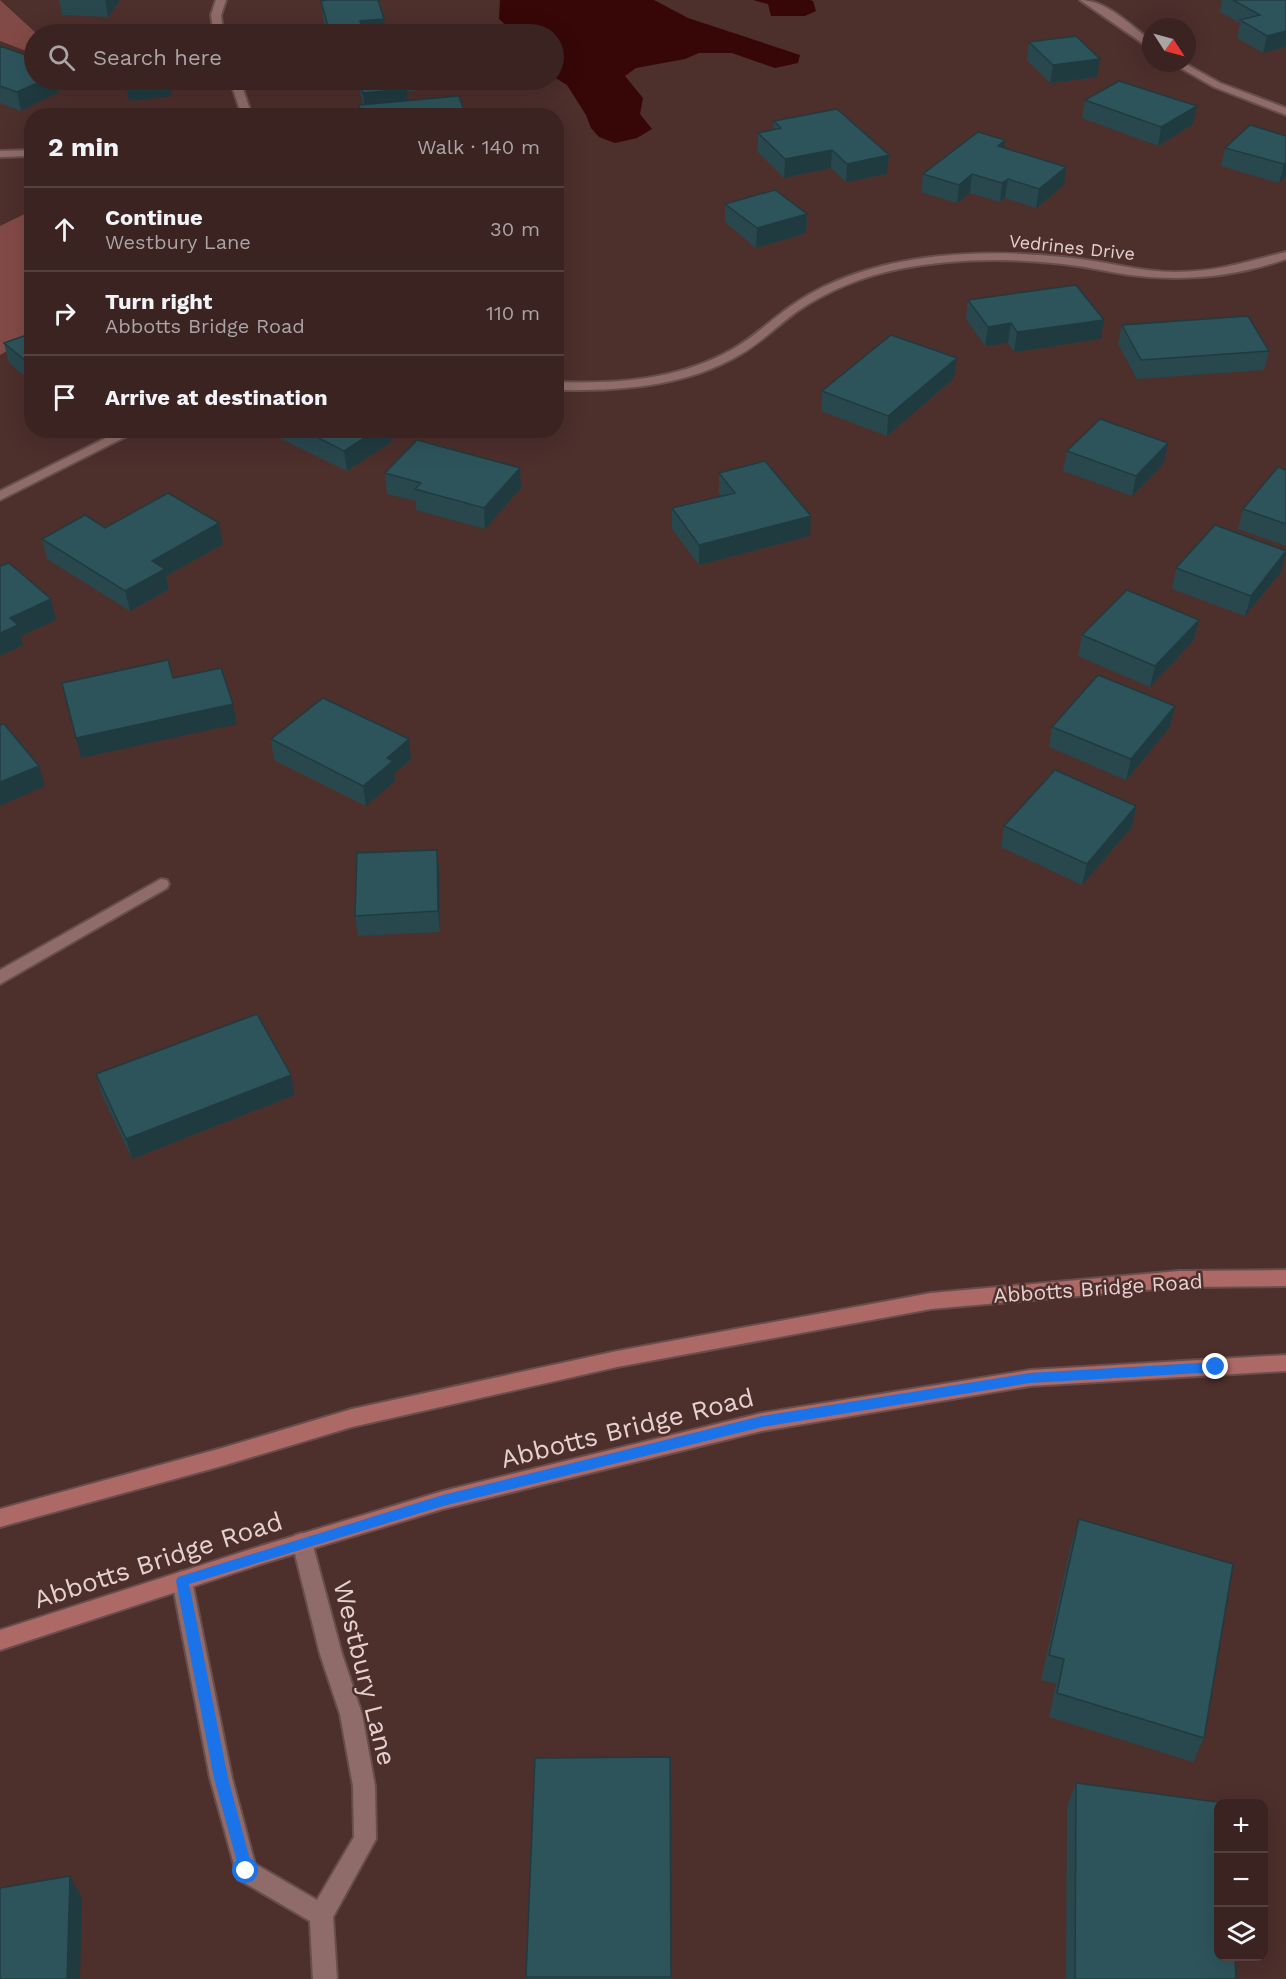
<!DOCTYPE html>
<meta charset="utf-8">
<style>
:root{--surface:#3a2321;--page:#452f2e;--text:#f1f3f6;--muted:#aba4a5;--line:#54403f}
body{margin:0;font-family:"Work Sans",sans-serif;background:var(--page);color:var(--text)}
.controls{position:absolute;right:18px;bottom:18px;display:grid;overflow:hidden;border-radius:12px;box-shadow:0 6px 24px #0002}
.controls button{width:54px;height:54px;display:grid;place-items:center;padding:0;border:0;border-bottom:2px solid var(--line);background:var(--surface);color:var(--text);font:30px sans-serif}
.compass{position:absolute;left:1142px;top:18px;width:54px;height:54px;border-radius:50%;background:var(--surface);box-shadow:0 6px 24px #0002;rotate:126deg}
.stop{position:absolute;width:18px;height:18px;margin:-14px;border:4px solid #1a73e8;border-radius:50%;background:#fff}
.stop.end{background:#1a73e8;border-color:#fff;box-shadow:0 2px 6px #0008}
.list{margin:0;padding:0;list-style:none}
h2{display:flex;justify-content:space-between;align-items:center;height:78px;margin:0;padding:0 24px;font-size:26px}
h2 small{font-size:20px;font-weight:400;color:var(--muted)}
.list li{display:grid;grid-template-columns:39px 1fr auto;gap:18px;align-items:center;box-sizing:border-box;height:84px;padding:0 24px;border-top:2px solid var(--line)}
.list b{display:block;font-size:22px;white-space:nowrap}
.list p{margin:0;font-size:20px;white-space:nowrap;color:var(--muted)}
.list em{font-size:20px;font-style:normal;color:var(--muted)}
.icon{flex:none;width:33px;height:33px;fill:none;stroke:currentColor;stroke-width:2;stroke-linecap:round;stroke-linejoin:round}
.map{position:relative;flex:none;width:1286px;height:1979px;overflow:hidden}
.search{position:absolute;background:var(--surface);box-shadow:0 6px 24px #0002;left:24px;top:24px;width:540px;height:66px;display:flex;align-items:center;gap:15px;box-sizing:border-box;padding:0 21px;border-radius:33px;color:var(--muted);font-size:22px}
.panel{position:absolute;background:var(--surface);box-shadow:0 6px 24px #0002;left:24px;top:108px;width:540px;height:330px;border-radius:24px}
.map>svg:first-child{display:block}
</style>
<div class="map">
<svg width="1286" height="1979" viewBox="0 0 1286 1979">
<rect width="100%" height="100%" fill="#4d2f2c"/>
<path fill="#824a46" d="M0 0 37 34H44H34V54L0 41Z
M31 211V337L0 355V226Z"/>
<path fill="#370707" d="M500 0H654L688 18 800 55 798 63 775 68 732 53H699L685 59 636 68 625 76 643 98 640 114 652 129 637 138 615 143 599 137 591 128 586 115 567 85 554 77V34H516L499 19Z
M753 0H810L813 1 816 11 805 16H771L768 4Z"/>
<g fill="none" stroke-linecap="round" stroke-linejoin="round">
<defs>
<path id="minor" d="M216 0H226L221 15 223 34H214L211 15Z
M1080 0C1106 0 1132 26 1151 41V49Z
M1172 63H1184L1220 83 1286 108V115L1214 87Z
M230 80H240L252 116H242Z
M32 150V156L0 157V151Z
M1286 252V259C1235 277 1183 282 1130 275 1104 271 1079 265 1053 263 1002 258 950 259 899 269 864 276 829 290 799 310 779 324 762 342 741 354 686 387 619 391 556 390V382C617 384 679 380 733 349 754 337 771 320 791 306 818 287 850 274 882 266 947 250 1015 251 1080 259 1112 263 1143 272 1175 272 1217 272 1246 262 1286 252Z
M122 430H139L0 500V491Z
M161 879 167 880 169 884 167 888 0 984V970Z
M302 1533 309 1535 312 1542 342 1654 362 1714 375 1786 376 1839 333 1917 337 1979H313L310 1921 238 1879 210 1778 172 1581 175 1574 182 1571 189 1574 192 1581 232 1778 255 1864 317 1900 354 1837 353 1786 340 1714 320 1654 292 1542 295 1535Z"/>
<path id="secondary" d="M1286 1270V1286L1179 1287 931 1309 617 1367 352 1427 222 1466 0 1527V1509L222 1448 352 1409 617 1351 931 1293 1179 1271Z
M1286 1355V1371L1030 1386 762 1431 443 1509 261 1564 0 1650V1630L261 1546 443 1491 762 1413 1030 1370Z"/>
</defs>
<use href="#minor" stroke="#674e4c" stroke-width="4"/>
<use href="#secondary" stroke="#674e4c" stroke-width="4"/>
<use href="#minor" fill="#8f6c69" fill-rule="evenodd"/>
<use href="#secondary" fill="#ac6965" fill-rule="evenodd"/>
</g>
<path fill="#28484e" d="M59 0H120L108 17 62 15Z
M1222 0H1286V47L1263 53 1237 38 1240 23 1220 12Z
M321 1 385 34H327L323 18Z
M1029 42 1097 77 1050 83 1027 60Z
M0 46 34 80H56L59 92 21 111 0 103Z
M357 80H414V91H407L408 101 464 111V116H360L359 105H363Z
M1085 100 1193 124 1158 146 1082 118Z
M774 121 889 155 887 174 846 182 831 168 784 178 757 151 758 133 773 130Z
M1286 136V176L1279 183 1221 166 1225 148Z
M1004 148 1064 185 1036 208 1005 198 1000 202 970 193 957 203 921 192 923 174Z
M725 204 807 214 806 233 756 248 725 222Z
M968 300 1101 339 1014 352 1008 343 985 346 966 319Z
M1122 325 1269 351 1264 370 1137 379 1118 344Z
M32 333V382L9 363 4 343Z
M954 378 887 436 821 411 822 391Z
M390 430 391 442 347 471 265 431Z
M1067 451 1164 463 1132 496 1063 471Z
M1286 470V546L1238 529 1243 509Z
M385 473 521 488 485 529 416 510V501L387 494Z
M719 473 810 536 699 565 672 529V508L721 496 719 493Z
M105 528 223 544 166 576 169 589 130 611 47 559 42 539Z
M1176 568 1281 572 1245 616 1172 589Z
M1199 620 1194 640 1150 687 1078 656 1082 635Z
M1175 706 1170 727 1126 780 1049 747 1052 727Z
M271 739 411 759 394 774 395 781 366 806 274 760Z
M1136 806 1132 827 1082 885 1001 847 1004 826Z
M437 850 439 871 440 932 358 936 355 916Z
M96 1074 295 1095 132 1159 102 1095Z
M1079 1519 1204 1738 1193 1762 1049 1717 1056 1684 1041 1680 1071 1545Z
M670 1757 671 1979H526L535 1758Z
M1076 1783 1236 1979H1066L1067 1807Z"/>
<path fill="#203b40" d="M105 0H120L108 17Z
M384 19 385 34H361L360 21Z
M1286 31V47L1263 53 1267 36Z
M1100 59 1097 77 1050 83 1053 65Z
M44 80H56L59 92 21 111 17 92Z
M109 80H125L126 86 110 88Z
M159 80H169L172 96 129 101 126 83Z
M407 89 408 107 365 111 363 93Z
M1197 106 1193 124 1158 146 1161 127Z
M464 111V116H453L452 112Z
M1005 140 1003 159 998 146Z
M832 150 831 168 784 178 785 159Z
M889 155 887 174 846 182 847 164Z
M1286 162V176L1279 183 1284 164Z
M1066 167 1064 185 1036 208 1039 189Z
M972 174 970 193 957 203 959 185Z
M1008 179 1005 198 1000 202 1002 183Z
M807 214 806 233 756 248 757 228Z
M1104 320 1101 339 1014 352 1017 332Z
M1011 323 1008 343 985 346 988 327Z
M957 358 954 378 887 436 888 416Z
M377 430H390L391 442 347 471 344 451Z
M1168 443 1164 463 1132 496 1136 476Z
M520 468 521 488 485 529 484 508Z
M811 516 810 536 699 565V545Z
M219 523 223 544 166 576 169 589 130 611 125 591 152 561Z
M1286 552 1281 572 1245 616 1251 596Z
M51 599 56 620 21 636 23 645 0 656V633L10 618Z
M1199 620 1194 640 1150 687 1155 666Z
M233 704 237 724 81 758 76 738Z
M1175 706 1170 727 1126 780 1131 759Z
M409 739 411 759 394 774 395 781 366 806 363 786 387 758Z
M39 766 45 786 0 806V782Z
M1136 806 1132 827 1082 885 1087 864Z
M437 850 439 871 440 932 438 911Z
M291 1075 295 1095 132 1159 126 1139Z
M70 1876 82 1898 80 1979H67Z"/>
<path fill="#2e545b" stroke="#203b40" stroke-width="1.5" d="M328 0H378L384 19 360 21 364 34H330L321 1Z
M1233 0H1286V31L1267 36 1240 20 1260 15Z
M1076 36 1100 59 1053 65 1029 42Z
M0 46 34 58V80H44L17 92 0 86Z
M125 80H159L126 83Z
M360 80H404L407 89 363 93Z
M1119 81 1197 106 1161 127 1085 100Z
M459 96 464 111 452 112 453 116H361L359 105Z
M837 109 889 155 847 164 832 150 785 159 758 133 781 128 774 121Z
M1250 125 1286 136V162L1284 164 1225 148Z
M978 132 1005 140 998 146 1066 167 1039 189 1008 179 1002 183 972 174 959 185 923 174Z
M775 190 807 214 757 228 725 204Z
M1076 285 1104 320 1017 332 1011 323 988 327 968 300Z
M1248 316 1269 351 1141 360 1122 325Z
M32 333V366L4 343Z
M891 335 957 358 888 416 822 391Z
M1100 419 1168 443 1136 476 1067 451Z
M303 430H377L344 451Z
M417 440 520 468 484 508 415 489 421 483 385 473Z
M765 461 811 516 699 545 672 508 735 493 719 473Z
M1278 467 1286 470V524L1243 509Z
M168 493 219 523 152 561 165 569 125 591 42 539 85 515 105 528Z
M1215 525 1286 551 1251 596 1176 568Z
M9 563 51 599 10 618 18 625 0 633V566Z
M1127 590 1199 620 1155 666 1082 635Z
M168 660 173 678 221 668 233 704 76 738 62 683Z
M1098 675 1175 706 1131 759 1052 727Z
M323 698 409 739 387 758 393 761 363 786 271 739Z
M4 724 39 766 0 782V725Z
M1055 770 1136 806 1087 864 1004 826Z
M437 850 438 911 355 916 357 853Z
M257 1014 291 1075 126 1139 96 1074Z
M1079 1519 1233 1564 1204 1738 1057 1693 1064 1659 1049 1655Z
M670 1757 671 1977H526L535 1758Z
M1076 1783 1224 1803H1218V1956H1235L1236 1979H1075Z
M70 1876 67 1979H0V1888Z"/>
<path fill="#1a73e8" d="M1216 1362 1222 1367 1216 1372 1030 1383 762 1427 443 1506 189 1584 228 1778 253 1871 251 1876 246 1878 241 1876 214 1778 176 1581 178 1577 443 1495 762 1416 1030 1373Z"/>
<g text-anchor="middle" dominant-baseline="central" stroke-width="5" stroke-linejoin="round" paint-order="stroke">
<g font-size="18" fill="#e5d1cf" stroke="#4d2f2c">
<text transform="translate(1072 247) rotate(6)">Vedrines Drive</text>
</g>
<g font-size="21" fill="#e5d1cf" stroke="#4d2f2c">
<text transform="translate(1098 1288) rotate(-4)">Abbotts Bridge Road</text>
</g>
<g font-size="26" fill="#e5d1cf" stroke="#4d2f2c">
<text transform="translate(627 1428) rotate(-14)">Abbotts Bridge Road</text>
<text transform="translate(158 1560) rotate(-18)">Abbotts Bridge Road</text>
<text transform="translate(365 1673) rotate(76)">Westbury Lane</text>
</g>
</g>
</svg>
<div class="controls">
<button>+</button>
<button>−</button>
<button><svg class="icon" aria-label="layers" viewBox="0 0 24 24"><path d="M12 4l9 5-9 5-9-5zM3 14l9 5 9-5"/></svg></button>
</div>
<svg class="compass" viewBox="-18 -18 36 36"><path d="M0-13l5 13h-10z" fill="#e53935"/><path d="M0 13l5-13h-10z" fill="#aba4a5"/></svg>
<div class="stop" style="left:246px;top:1871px"></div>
<div class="stop end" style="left:1216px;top:1367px"></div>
<div class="search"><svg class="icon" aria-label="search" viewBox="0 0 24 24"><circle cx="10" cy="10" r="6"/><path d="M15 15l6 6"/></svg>Search here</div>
<section class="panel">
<h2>2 min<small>Walk · 140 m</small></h2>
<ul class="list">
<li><svg class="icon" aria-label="ahead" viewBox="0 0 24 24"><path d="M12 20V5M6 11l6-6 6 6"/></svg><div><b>Continue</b><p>Westbury Lane</p></div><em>30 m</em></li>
<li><svg class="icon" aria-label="right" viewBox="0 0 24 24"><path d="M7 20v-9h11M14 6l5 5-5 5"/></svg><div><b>Turn right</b><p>Abbotts Bridge Road</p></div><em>110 m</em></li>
<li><svg class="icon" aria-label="arrive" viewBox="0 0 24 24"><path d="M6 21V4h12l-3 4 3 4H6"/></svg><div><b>Arrive at destination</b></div></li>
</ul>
</section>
</div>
